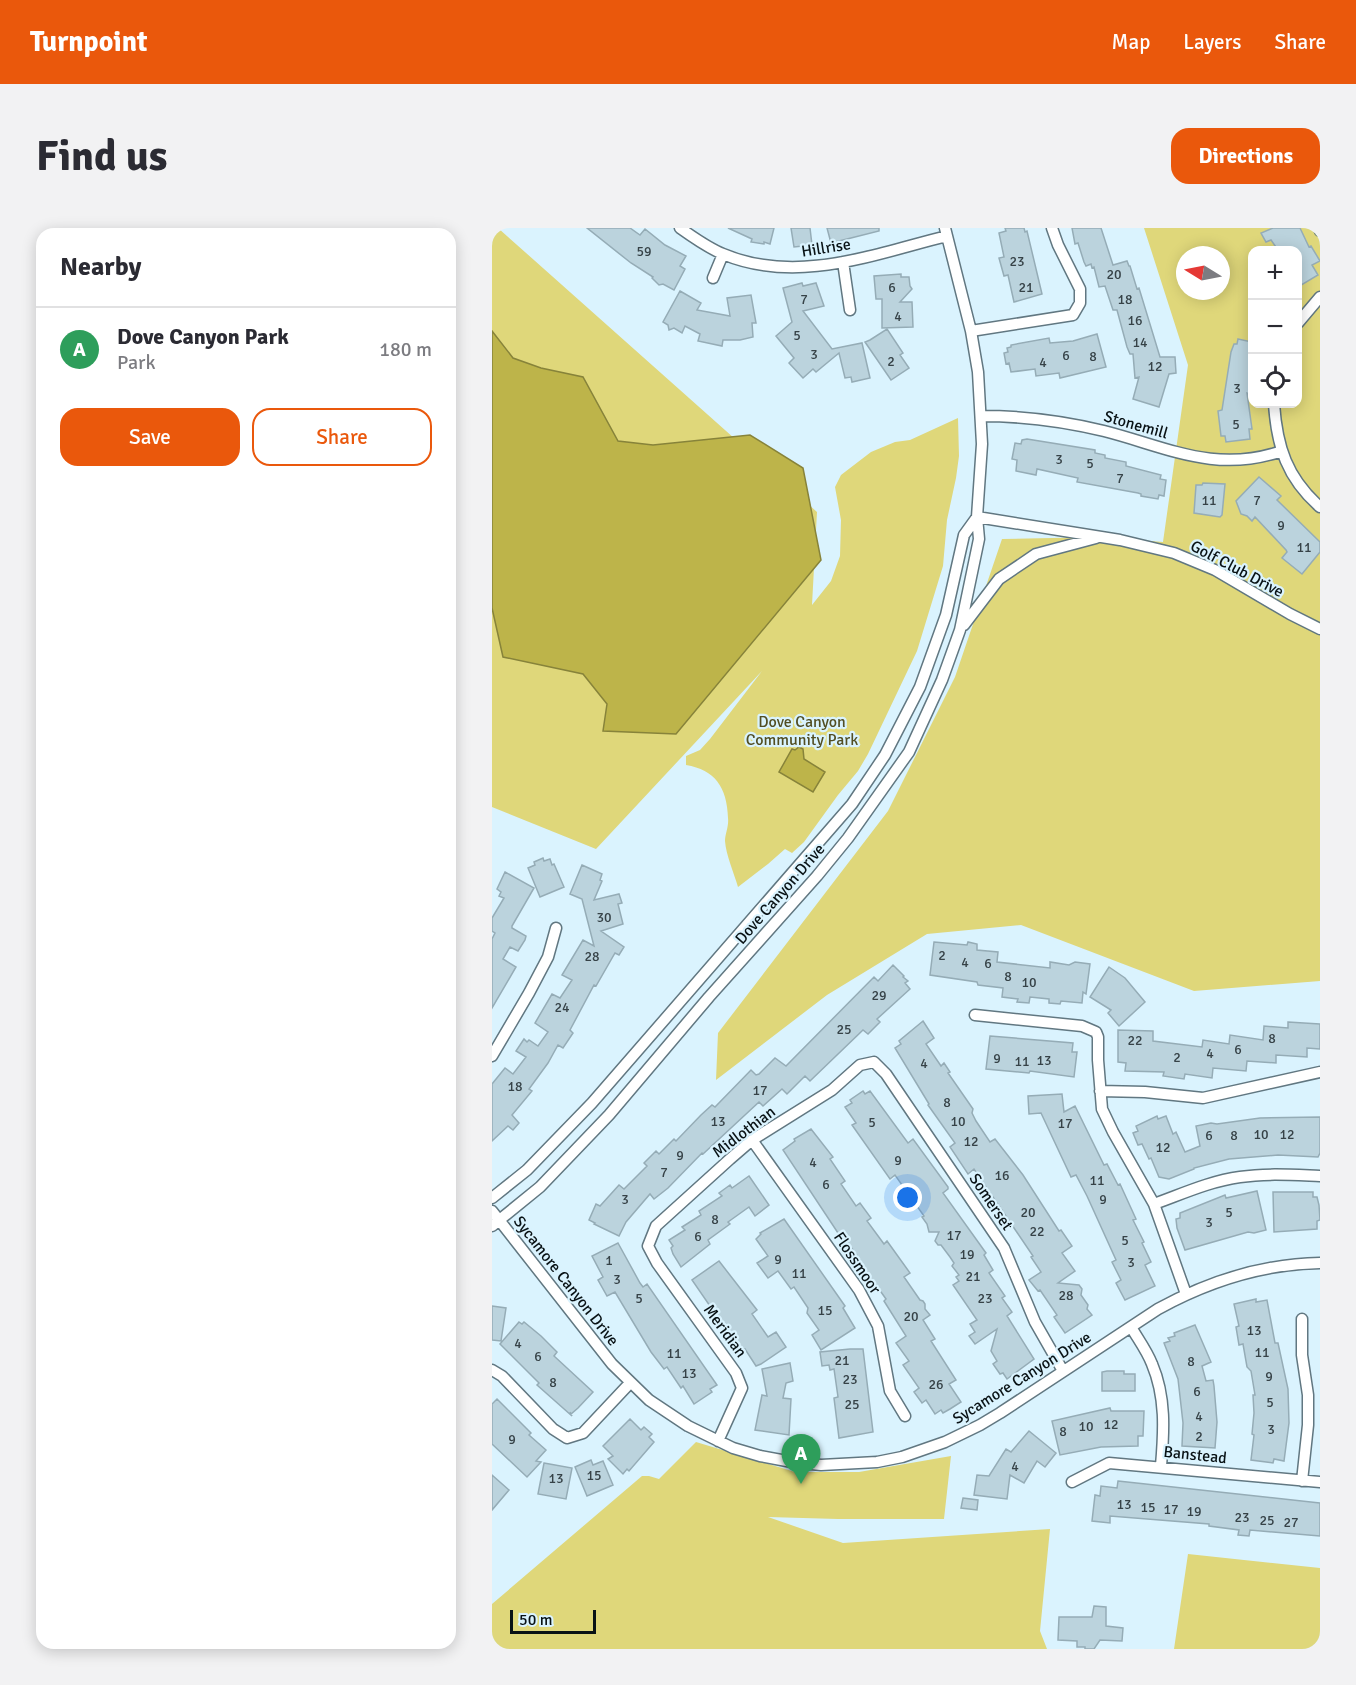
<!DOCTYPE html>
<meta charset="utf-8">
<style>
:root{--surface:#fff;--page:#f2f2f3;--text:#2b2b33;--muted:#7c7c81;--line:#e1e1e2;--accent:#ea580c}
body{margin:0;font-family:Signika,sans-serif;background:var(--page);color:var(--text)}
.controls{position:absolute;right:18px;top:18px;display:grid;overflow:hidden;border-radius:12px;box-shadow:0 3px 15px #0003}
.controls button{width:54px;height:54px;display:grid;place-items:center;padding:0;border:0;border-bottom:2px solid var(--line);background:var(--surface);color:var(--text);font:30px sans-serif}
.compass{position:absolute;left:684px;top:18px;width:54px;height:54px;border-radius:50%;background:var(--surface);box-shadow:0 3px 15px #0003;rotate:280deg}
.scale{position:absolute;left:18px;bottom:15px;width:86px;box-sizing:border-box;padding-left:6px;border:3px solid #091215;border-top:0;font-size:16px;line-height:21px;white-space:nowrap;color:#091215;-webkit-text-stroke:4px #daf3fe;paint-order:stroke}
.you{position:absolute;left:416px;top:970px;width:21px;height:21px;margin:-15px;border:4px solid #fff;border-radius:50%;background:#1a73e8;box-shadow:0 0 0 9px #1a73e833}
.badge{display:grid;place-items:center;width:39px;height:39px;border-radius:50%;background:var(--accent);color:#fff;font-size:20px;font-weight:700}
.pin{position:absolute;translate:-50% -50px;filter:drop-shadow(0 2px 3px #0008)}
.pin::after{content:'';position:absolute;top:32px;width:21px;height:18px;background:inherit;clip-path:polygon(0 0,100% 0,50% 100%)}
.list{margin:0;padding:0;list-style:none}
h2{display:flex;justify-content:space-between;align-items:center;height:78px;margin:0;padding:0 24px;font-size:26px}
h2 small{font-size:20px;font-weight:400;color:var(--muted)}
.list li{display:grid;grid-template-columns:39px 1fr auto;gap:18px;align-items:center;box-sizing:border-box;height:84px;padding:0 24px;border-top:2px solid var(--line)}
.list b{display:block;font-size:22px;white-space:nowrap}
.list p{margin:0;font-size:20px;white-space:nowrap;color:var(--muted)}
.list em{font-size:20px;font-style:normal;color:var(--muted)}
.actions{display:flex;gap:12px;padding:18px 24px}
.actions a{flex:1;padding:14px 0;border:2px solid var(--accent);border-radius:18px;text-align:center;font-size:21px;color:var(--accent)}
.actions .main{background:var(--accent);color:#fff}
.icon{flex:none;width:33px;height:33px;fill:none;stroke:currentColor;stroke-width:2;stroke-linecap:round;stroke-linejoin:round}
.map{position:relative;flex:none;width:828px;height:1421px;overflow:hidden;border-radius:18px}
header{display:flex;align-items:center;gap:36px;box-sizing:border-box;height:84px;padding:0 30px;background:var(--accent);color:#fff}
header strong{font-size:28px}
nav{display:flex;gap:33px;margin-inline-start:auto;font-size:21px}
.intro{display:flex;align-items:center;justify-content:space-between;box-sizing:border-box;height:144px;padding:0 36px}
h1{margin:0;font-size:42px}
.button{padding:15px 27px;border-radius:18px;background:var(--accent);color:#fff;font-size:21px;font-weight:700}
main{display:flex;gap:36px;padding:0 36px}
aside{flex:1;background:var(--surface);border-radius:18px;box-shadow:0 3px 15px #0003}
.map>svg:first-child{display:block}
</style>
<header>
<strong>Turnpoint</strong>
<nav><a>Map</a><a>Layers</a><a>Share</a></nav>
</header>
<div class="intro"><h1>Find us</h1><a class="button">Directions</a></div>
<main>
<aside>
<h2>Nearby<small></small></h2>
<ul class="list">
<li><span class="badge" style="background:#2e9e5b">A</span><div><b>Dove Canyon Park</b><p>Park</p></div><em>180 m</em></li>
</ul>
<div class="actions"><a class="main">Save</a><a>Share</a></div>
</aside>
<div class="map">
<svg width="828" height="1421" viewBox="0 0 828 1421">
<rect width="100%" height="100%" fill="#daf3fe"/>
<path fill="#dfd77a" fill-rule="evenodd" d="M0 0H6L325 284 320 377 339 353 348 328 349 292 343 259 349 247 379 224 403 214 418 212 466 190 467 228 464 250 455 292 451 338 425 423 376 526 366 543 346 567 312 614 300 625 293 621 276 636 246 659C242 645 234 627 233 613 233 606 237 598 236 590 235 559 223 542 194 537V528L208 522 218 511 270 443 104 621 0 579Z
M652 0H828V753L702 763 529 697 435 706 335 767 224 852 226 805 396 583 463 449 510 311 609 309 671 314 696 137ZM760 22H806V176H760ZM693 27H729V63H693Z
M204 1214 303 1244H367L459 1228 452 1291H346L276 1289 351 1315 558 1301 548 1403 555 1421H0V1376L150 1248H157L167 1251Z
M696 1326 828 1340V1421H682Z"/>
<path fill="#bdb44a" stroke="#87833a" stroke-width="1.5" d="M0 103 21 130 49 140 91 149 126 213 161 217 258 207 311 240 329 332 184 506 111 503 115 476 91 446 11 429 0 380Z
M307 519 311 521 312 531 333 544 321 564 287 544 300 521 303 522Z"/>
<path fill="#bbd3dd" stroke="#95acb6" stroke-width="1.5" d="M95 0H138L148 7 153 1 173 17 194 28 188 38 193 41 182 62 171 56 167 57 160 50 161 49 139 35Z
M236 0H282L278 16 272 14V16L259 14 260 11Z
M299 0H318L320 17 302 19Z
M335 0H387V3L339 15Z
M513 0H532L533 4 535 3 550 66 522 74 516 47 512 48 507 30 512 29 507 5 514 3Z
M580 0H609L621 37 635 33 637 38H638L645 61 647 60 668 129H683L684 145 677 146 667 179 641 171 647 149 643 150 641 126H638L635 119 625 82H621L613 58 607 59 602 39 600 40 599 36 594 38 592 34 586 15 583 16Z
M781 0H808L817 19 819 18 828 33 820 37 826 47 806 59V22H786L779 12 774 14 769 5Z
M409 46V49H417L418 58 420 61 408 74H420L421 99 390 100V71H384L382 48Z
M310 55 311 58 324 55 332 78 311 83 340 121 370 115 378 150 360 154 359 149 353 150 347 125 324 144 321 141 311 150 297 135 302 130 284 108 300 94 291 60Z
M188 63 209 75 205 82 238 88 235 70 259 67 264 95H260L261 109 248 112H231L230 118 206 113 208 106 193 98 190 105 182 100 177 102 176 97 171 94Z
M395 101 411 125 408 127 417 140 399 152 373 114 378 112Z
M605 106 614 139 568 150 567 145 544 148 543 141 519 144 517 135 514 136 512 125 516 124 515 120 519 119V117L557 110 558 115 581 113Z
M746 111 760 114V151L758 166 755 165 760 201H757L758 211 734 214 733 208H729L726 183 730 182 739 124 742 116H745Z
M535 211 603 222V225L613 227V230L634 234V238L669 247 668 251 674 252 672 268 667 267 666 271 649 268V266L646 265 585 254 586 250 545 241 544 247 524 243 525 232 520 231 523 215 529 216 530 212Z
M767 249 789 268 785 272 828 314V324L810 346 790 330 795 324 794 322 763 289 760 293 755 288 749 286 744 273Z
M711 255 733 256 730 287 728 289 702 285 704 257H710Z
M51 630 52 633 58 631 60 637 62 636 72 659 48 669 36 640 43 637 42 634Z
M90 637 110 646 108 652 110 653 102 672 127 666 130 675 126 676 131 696 109 703 132 719 127 727 123 725 104 758 102 757 78 802 81 805 71 820 66 817 56 835 37 861 40 863 20 887 27 895 21 902 16 898 0 913V856L13 840 21 846 34 829 24 823 32 811 35 814 37 812 46 818 56 804 43 795 60 766 68 770 80 752 70 747 91 712 102 718 90 671 78 666Z
M13 644 42 660 20 698V700L34 708 33 712 26 723 18 719 11 731 24 739 0 780V711L3 705 0 703V690L12 670 7 668 9 664 5 661Z
M442 714 475 717 476 714 485 716V722L506 724 505 734 558 740V734L577 737 583 734 598 736 594 766 591 764 590 775 569 773 568 776 557 775V771L538 769 537 775 525 774 526 771 510 769 511 760 486 757 485 754 438 747Z
M401 737 412 748 411 749 416 753 413 755 418 761 385 791 388 794 376 806 371 802 318 853 313 848 295 866 290 861 271 878 267 874 211 926 210 925 176 960 162 971 158 966 134 994 127 1008 102 996 103 995 97 992 104 976 108 978 127 957 132 961 155 938 152 935 164 923 167 926 182 911 184 913 209 887 220 877 223 879 259 842 264 847 267 846 283 830 294 838 382 749 386 753Z
M617 739 633 750 653 774 627 798 616 785 619 782 598 769Z
M431 793 442 810 434 816 449 838 452 835 458 844 456 845 481 881 480 885 484 893 498 914 503 911 531 947 567 1003 569 1002 580 1018 570 1025 583 1043 566 1055 587 1057 590 1061 589 1067 596 1077 595 1081 600 1087 573 1105 562 1089 565 1087 548 1062 546 1063 537 1052 549 1044 539 1029 541 1028 482 941 476 946 458 919 463 915 436 877 437 876 403 820 409 816 407 813Z
M796 794 828 796V821L815 820V829L784 827V835L755 833 754 843 721 840 720 850 693 846 692 851 671 848 672 844 633 843 634 835 626 834V802L661 803V813L710 819 711 812 737 816 738 807 771 812 772 798 796 800Z
M498 808 581 815 580 824H585L582 849 538 843 537 845 494 841Z
M371 863 373 866 378 863 416 915 421 911 456 959V961L451 965 494 1025 492 1027 501 1042 497 1045 513 1068 510 1070 520 1084 515 1088 542 1131 515 1151 511 1145 508 1146 501 1136 505 1133 499 1123 505 1101 483 1116 477 1108 483 1104 478 1096 485 1092 461 1057 467 1053 464 1049 467 1047 460 1038 462 1035 458 1029 449 1017H446L443 1013 447 1004H437L435 996 430 989 432 988 403 947 398 951 360 897 364 895 353 879 360 875 358 872Z
M570 866 572 884 583 878 612 937 615 936 626 957 628 956 644 991 641 992 652 1014 650 1015 659 1034 653 1037 663 1058 633 1072 624 1055 629 1052 620 1034 624 1032 595 968 584 947 579 949 549 885 537 886 536 868Z
M665 888 666 891 674 888 681 906 684 904 693 924 708 918 704 898 719 895 725 896 768 890 828 889V925L826 929 786 927 737 931 702 940V941L677 951 667 949 659 930 657 931 650 916 646 917 641 905 646 903 644 898Z
M319 901 341 929 338 931 353 953 349 956 364 978 368 975 379 990 375 993 392 1016 395 1013 418 1045 412 1049 428 1072 431 1073 433 1076V1081L438 1087 431 1092 443 1111 439 1113 464 1152 457 1156 469 1174 458 1181 451 1185 449 1182 443 1186 434 1172 430 1175 422 1164 427 1160 411 1137 417 1133 404 1115 414 1108 392 1073 394 1071 367 1033 368 1032 352 1009 350 1011 291 922 303 913 302 911Z
M257 948 277 977 263 988 257 979 236 994 238 996 216 1012 218 1016 189 1039 181 1026 179 1020 181 1018 177 1012 193 1002 190 999 209 987 207 983 230 968 227 965 238 957 240 960Z
M765 963 774 1002 762 1005 756 1004 693 1022 685 1000 684 991 688 990V985L733 967 734 970Z
M781 964H821V969H825L827 977 828 992 825 993V1001L782 1004Z
M292 991 353 1078 351 1080 363 1100 329 1122 320 1107 327 1102 315 1085 316 1080 302 1059 299 1061 286 1043 276 1050 265 1035 276 1028 264 1011 269 1006 268 1005Z
M126 1015 148 1055 151 1059 155 1056 225 1157 218 1161 220 1164 202 1176 191 1158 189 1160 175 1139 172 1141 159 1124 123 1064 115 1068 106 1052 111 1049 100 1028Z
M227 1033 265 1082 260 1086 276 1109 284 1104 294 1119 269 1136 264 1138 253 1121 249 1123 200 1052Z
M764 1071V1074L775 1072 783 1115H786L796 1161 797 1195 792 1233 782 1231 781 1235 759 1232 762 1207 760 1206 762 1185 761 1167H763L759 1143 755 1139 751 1116 747 1117 744 1099 747 1098 742 1076Z
M0 1078 14 1080 9 1113 0 1112Z
M27 1094 30 1096 32 1094 49 1108 65 1124 62 1128 101 1164 86 1180 79 1186 78 1184 80 1188 45 1157 47 1155 8 1116Z
M703 1097 719 1134 710 1138 714 1153 721 1152 722 1158 725 1194 723 1220 690 1218 691 1195 686 1151 672 1115 678 1113 676 1110 683 1108 682 1105Z
M358 1121H371L381 1204 347 1210 342 1170 346 1169 342 1141 338 1142 337 1137 330 1138 328 1124Z
M298 1135 301 1153 294 1155 291 1170 299 1171 297 1207 263 1202 270 1167 275 1168 270 1141Z
M615 1143H632V1146H643V1163H610V1144Z
M5 1171 39 1205 37 1207 54 1222 44 1233 49 1234 35 1249 0 1216V1176Z
M618 1180 619 1183H652L651 1208H646V1218L609 1219 568 1227 560 1193Z
M138 1191 149 1202 152 1199 160 1206 157 1209 162 1214 137 1243 135 1241 131 1246 116 1231 121 1228 111 1218Z
M537 1203 564 1225 553 1239 545 1233 532 1255 518 1247 515 1271 482 1267 485 1247 497 1248 514 1221 519 1224Z
M99 1232 101 1237 111 1233 121 1257 95 1268 83 1239Z
M52 1235 80 1240 74 1271 46 1266Z
M0 1247 17 1262 0 1282Z
M626 1253 828 1275V1308L758 1302 757 1308 746 1307 747 1302 717 1298V1296L618 1288V1295L600 1293 603 1267 608 1268 609 1258 625 1260Z
M471 1270 486 1272 485 1282 469 1280Z
M602 1378 614 1379V1398L631 1400 630 1413 608 1412 602 1421H593V1419H585V1413L566 1412 567 1389H600Z"/>
<g fill="none" stroke-linecap="round" stroke-linejoin="round">
<defs>
<path id="minor" d="M188 0C202 10 216 20 231 26 305 57 382 26 455 8
M827 0 828 3
M351 34 358 82
M221 50 231 26
M806 95 828 69
M479 103 581 87 588 75V61L566 17 560 0
M782 176C785 219 795 250 828 279
M489 188C531 188 571 193 612 203 675 219 723 246 790 223
M485 289 628 312 682 325 723 342 798 386 828 401
M472 397 507 351 544 326 604 310
M483 787 590 798 604 804 606 809V832L610 881 621 904 662 976 694 1066
M0 828 37 765 56 729 64 700
M608 863 653 864 711 870 828 844
M260 912 367 1062 386 1098 398 1163 413 1188
M0 970 35 942 100 875 360 576 393 527 428 459 454 387 472 307 485 289
M662 976C690 966 718 953 748 949 774 945 802 947 828 948
M0 983 120 1136 157 1172 196 1198 241 1220 268 1228 300 1234 329 1237 385 1234 410 1229 453 1214 488 1197 508 1185 666 1081C717 1053 769 1036 828 1035
M0 998 48 959 117 887 217 769 325 648 356 610 417 524 450 452 468 402 487 311 485 289 490 216 486 144 479 103 453 0
M810 1091V1127L816 1167V1197L810 1253
M639 1099C646 1111 655 1123 660 1136 674 1169 672 1203 669 1238
M0 1142 10 1148 61 1201 75 1210 91 1205 138 1155
M226 1213 250 1160 244 1145 165 1035 156 1018 164 998 238 931 260 912 340 862 368 837 382 834 394 846 512 1020 543 1094 571 1143
M580 1254 617 1235 828 1254"/>
</defs>
<use href="#minor" stroke="#617781" stroke-width="13"/>
<use href="#minor" stroke="#fff" stroke-width="10"/>
</g>
<g text-anchor="middle" dominant-baseline="central" stroke-width="4.5" stroke-linejoin="round" paint-order="stroke">
<g font-size="14" fill="#364247">
<text x="152" y="23">59</text>
<text x="525" y="33">23</text>
<text x="622" y="46">20</text>
<text x="400" y="59">6</text>
<text x="534" y="59">21</text>
<text x="312" y="71">7</text>
<text x="633" y="71">18</text>
<text x="406" y="88">4</text>
<text x="643" y="92">16</text>
<text x="305" y="107">5</text>
<text x="648" y="114">14</text>
<text x="322" y="126">3</text>
<text x="574" y="127">6</text>
<text x="601" y="128">8</text>
<text x="399" y="133">2</text>
<text x="551" y="134">4</text>
<text x="663" y="138">12</text>
<text x="745" y="160">3</text>
<text x="744" y="196">5</text>
<text x="567" y="231">3</text>
<text x="598" y="235">5</text>
<text x="628" y="250">7</text>
<text x="717" y="272">11</text>
<text x="765" y="272">7</text>
<text x="789" y="297">9</text>
<text x="812" y="319">11</text>
<text x="112" y="689">30</text>
<text x="450" y="727">2</text>
<text x="100" y="728">28</text>
<text x="473" y="734">4</text>
<text x="496" y="735">6</text>
<text x="516" y="748">8</text>
<text x="537" y="754">10</text>
<text x="387" y="767">29</text>
<text x="70" y="779">24</text>
<text x="352" y="801">25</text>
<text x="780" y="810">8</text>
<text x="643" y="812">22</text>
<text x="746" y="821">6</text>
<text x="718" y="825">4</text>
<text x="685" y="829">2</text>
<text x="505" y="830">9</text>
<text x="552" y="832">13</text>
<text x="530" y="833">11</text>
<text x="432" y="835">4</text>
<text x="23" y="858">18</text>
<text x="268" y="862">17</text>
<text x="455" y="874">8</text>
<text x="226" y="893">13</text>
<text x="466" y="893">10</text>
<text x="380" y="894">5</text>
<text x="573" y="895">17</text>
<text x="769" y="906">10</text>
<text x="795" y="906">12</text>
<text x="717" y="907">6</text>
<text x="742" y="907">8</text>
<text x="479" y="913">12</text>
<text x="671" y="919">12</text>
<text x="188" y="927">9</text>
<text x="406" y="932">9</text>
<text x="321" y="934">4</text>
<text x="172" y="944">7</text>
<text x="510" y="947">16</text>
<text x="605" y="952">11</text>
<text x="334" y="956">6</text>
<text x="133" y="971">3</text>
<text x="611" y="971">9</text>
<text x="536" y="984">20</text>
<text x="737" y="984">5</text>
<text x="223" y="991">8</text>
<text x="717" y="994">3</text>
<text x="545" y="1003">22</text>
<text x="462" y="1007">17</text>
<text x="206" y="1008">6</text>
<text x="633" y="1012">5</text>
<text x="475" y="1026">19</text>
<text x="286" y="1031">9</text>
<text x="117" y="1032">1</text>
<text x="639" y="1034">3</text>
<text x="307" y="1045">11</text>
<text x="481" y="1048">21</text>
<text x="125" y="1051">3</text>
<text x="574" y="1067">28</text>
<text x="147" y="1070">5</text>
<text x="493" y="1070">23</text>
<text x="333" y="1082">15</text>
<text x="419" y="1088">20</text>
<text x="762" y="1102">13</text>
<text x="26" y="1115">4</text>
<text x="770" y="1124">11</text>
<text x="182" y="1125">11</text>
<text x="46" y="1128">6</text>
<text x="350" y="1132">21</text>
<text x="699" y="1133">8</text>
<text x="197" y="1145">13</text>
<text x="777" y="1148">9</text>
<text x="358" y="1151">23</text>
<text x="61" y="1154">8</text>
<text x="444" y="1156">26</text>
<text x="705" y="1163">6</text>
<text x="778" y="1174">5</text>
<text x="360" y="1176">25</text>
<text x="707" y="1188">4</text>
<text x="619" y="1196">12</text>
<text x="594" y="1198">10</text>
<text x="779" y="1201">3</text>
<text x="571" y="1203">8</text>
<text x="707" y="1208">2</text>
<text x="20" y="1211">9</text>
<text x="523" y="1238">4</text>
<text x="102" y="1247">15</text>
<text x="64" y="1250">13</text>
<text x="632" y="1276">13</text>
<text x="656" y="1279">15</text>
<text x="679" y="1281">17</text>
<text x="702" y="1283">19</text>
<text x="750" y="1289">23</text>
<text x="775" y="1292">25</text>
<text x="799" y="1294">27</text>
</g>
<g font-size="16" fill="#091215" stroke="#daf3fe">
<text transform="translate(334 20) rotate(-9)">Hillrise</text>
<text transform="translate(644 197) rotate(16)">Stonemill</text>
<text transform="translate(745 341) rotate(28)">Golf Club Drive</text>
<text transform="translate(288 666) rotate(-49)">Dove Canyon Drive</text>
<text transform="translate(252 904) rotate(-37)">Midlothian</text>
<text transform="translate(499 974) rotate(56)">Somerset</text>
<text transform="translate(365 1035) rotate(56)">Flossmoor</text>
<text transform="translate(74 1053) rotate(52)">Sycamore Canyon Drive</text>
<text transform="translate(233 1103) rotate(54)">Meridian</text>
<text transform="translate(530 1150) rotate(-32)">Sycamore Canyon Drive</text>
<text transform="translate(703 1227) rotate(6)">Banstead</text>
</g>
<g font-size="16" fill="#524e23" stroke="#daf3fe">
<text x="310" y="494">Dove Canyon<tspan x="310" dy="18">Community Park</tspan></text>
</g>
</g>
</svg>
<div class="controls">
<button>+</button>
<button>−</button>
<button><svg class="icon" aria-label="locate" viewBox="0 0 24 24"><circle cx="12" cy="12" r="6"/><path d="M12 2v4M12 18v4M2 12h4M18 12h4"/></svg></button>
</div>
<svg class="compass" viewBox="-18 -18 36 36"><path d="M0-13l5 13h-10z" fill="#e53935"/><path d="M0 13l5-13h-10z" fill="#7c7c81"/></svg>
<div class="scale">50 m</div>
<div class="you"></div>
<div class="pin badge" style="left:309px;top:1256px;background:#2e9e5b">A</div>
</div>
</main>
